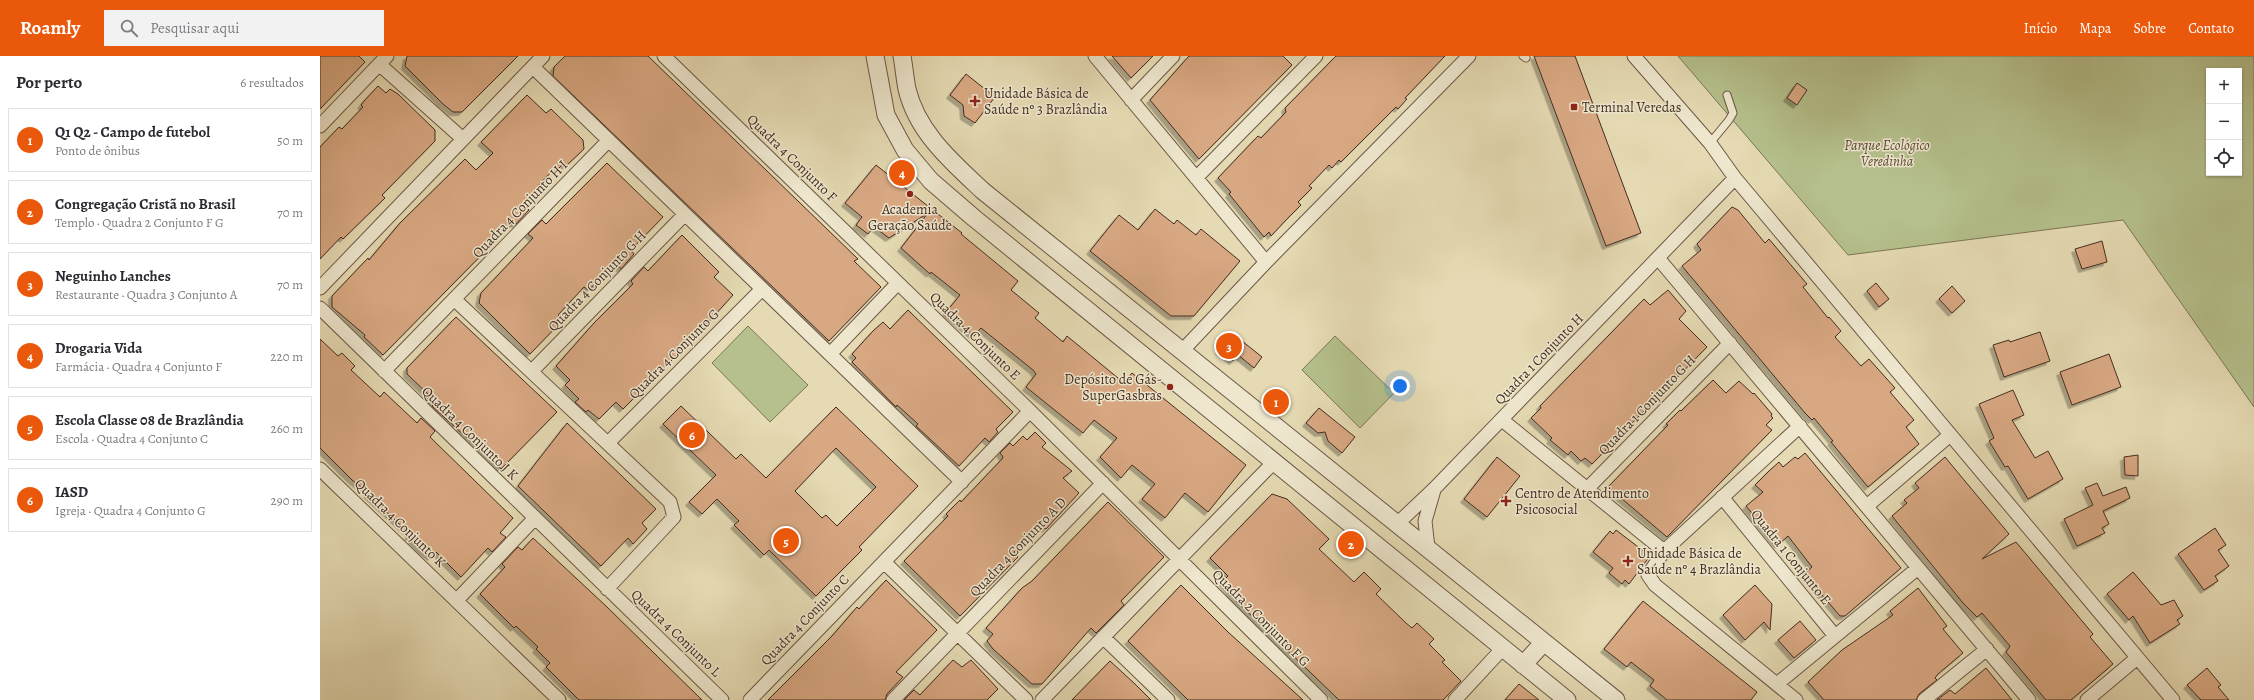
<!DOCTYPE html>
<html lang="pt">
<meta charset="utf-8">
<style>
:root{--surface:#fff;--page:#f2f2f3;--text:#2b2b33;--muted:#7c7c81;--line:#e1e1e2;--accent:#ea580c}
body{margin:0;font-family:Alegreya,serif;background:var(--page);color:var(--text)}
.controls{position:absolute;right:12px;top:12px;display:grid;overflow:hidden;border-radius:0px;box-shadow:0 1px 3px #0004}
.controls button{width:36px;height:36px;display:grid;place-items:center;padding:0;border:0;border-bottom:1px solid var(--line);background:var(--surface);color:var(--text);font:20px sans-serif}
.you{position:absolute;left:1080px;top:330px;width:14px;height:14px;margin:-10px;border:3px solid #fff;border-radius:50%;background:#1a73e8;box-shadow:0 0 0 6px #1a73e833}
.badge{display:grid;place-items:center;width:26px;height:26px;border-radius:50%;background:var(--accent);color:#fff;font-size:13px;font-weight:700}
.pin{position:absolute;translate:-50% -50%;border:2px solid #fff;box-shadow:0 1px 4px #0006}
.list{margin:0;padding:0;list-style:none}
h2{display:flex;justify-content:space-between;align-items:center;height:52px;margin:0;padding:0 16px;font-size:17px}
h2 small{font-size:13px;font-weight:400;color:var(--muted)}
.list li{display:grid;grid-template-columns:26px 1fr auto;gap:12px;align-items:center;box-sizing:border-box;height:64px;margin:0 8px 8px;padding:0 8px;border:1px solid var(--line);border-radius:0px}
.list b{display:block;font-size:15px;white-space:nowrap}
.list p{margin:0;font-size:13px;white-space:nowrap;color:var(--muted)}
.list em{font-size:13px;font-style:normal;color:var(--muted)}
.icon{flex:none;width:22px;height:22px;fill:none;stroke:currentColor;stroke-width:2;stroke-linecap:round;stroke-linejoin:round}
.map{position:relative;flex:none;width:1934px;height:644px;overflow:hidden}
header{display:flex;align-items:center;gap:24px;box-sizing:border-box;height:56px;padding:0 20px;background:var(--accent);color:#fff}
header strong{font-size:19px}
nav{display:flex;gap:22px;margin-inline-start:auto;font-size:14px}
.search{width:280px;height:36px;background:var(--page);display:flex;align-items:center;gap:10px;box-sizing:border-box;padding:0 14px;border-radius:0px;color:var(--muted);font-size:15px}
main{display:flex}
aside{flex:1;background:var(--surface)}
.map>svg:first-child{display:block}
</style>
<header>
<strong>Roamly</strong>
<div class="search"><svg class="icon" aria-label="search" viewBox="0 0 24 24"><circle cx="10" cy="10" r="6"/><path d="M15 15l6 6"/></svg>Pesquisar aqui</div>
<nav><a>Início</a><a>Mapa</a><a>Sobre</a><a>Contato</a></nav>
</header>
<main>
<aside>
<h2>Por perto<small>6 resultados</small></h2>
<ul class="list">
<li><span class="badge">1</span><div><b>Q1 Q2 - Campo de futebol</b><p>Ponto de ônibus</p></div><em>50 m</em></li>
<li><span class="badge">2</span><div><b>Congregação Cristã no Brasil</b><p>Templo · Quadra 2 Conjunto F G</p></div><em>70 m</em></li>
<li><span class="badge">3</span><div><b>Neguinho Lanches</b><p>Restaurante · Quadra 3 Conjunto A</p></div><em>70 m</em></li>
<li><span class="badge">4</span><div><b>Drogaria Vida</b><p>Farmácia · Quadra 4 Conjunto F</p></div><em>220 m</em></li>
<li><span class="badge">5</span><div><b>Escola Classe 08 de Brazlândia</b><p>Escola · Quadra 4 Conjunto C</p></div><em>260 m</em></li>
<li><span class="badge">6</span><div><b>IASD</b><p>Igreja · Quadra 4 Conjunto G</p></div><em>290 m</em></li>
</ul>
</aside>
<div class="map">
<svg width="1934" height="644" viewBox="0 0 1934 644">
<defs>
<filter id="shadow"><feDropShadow dx="-3.5" dy="3.5" stdDeviation="0" flood-color="#0004"/></filter>
</defs>
<rect width="100%" height="100%" fill="#e5dab3"/>
<filter id="stains"><feTurbulence type="fractalNoise" baseFrequency=".005" numOctaves="4"/><feColorMatrix values="0 0 0 0 .2 0 0 0 0 .09 0 0 0 0 .02 0 0 0 .5 -.17"/></filter>
<radialGradient id="worn" r=".72"><stop offset=".6" stop-color="#630" stop-opacity="0"/><stop offset="1" stop-color="#630" stop-opacity=".3"/></radialGradient>
<path fill="#b5c08c" stroke="#7d7656" fill-rule="evenodd" d="M1358 0H1934V351L1803 164 1528 199ZM1889 15H1919V117H1889Z
M428 270 488 329 450 366 392 307Z
M1015 280 1074 337 1040 372 982 314Z"/>
<path fill="#d8a882" stroke="#452c21" fill-rule="evenodd" filter="url(#shadow)" d="M0 0H39L45 6 0 53Z
M87 0H198L142 56H133L123 48 85 10Z
M245 0H328L538 203 534 205 561 231 509 285 233 20 234 11Z
M792 0H833L811 22Z
M869 0H963L972 9 879 103 830 44Z
M1016 0H1125L1085 42 1087 43 1078 53 1076 51 1021 106 1019 104 1012 112 1009 109 989 130 992 132 978 146 981 149 968 162 951 180 949 176 944 181 909 138 911 136 898 122 938 80 941 82 966 56 965 52Z
M1214 0H1255L1321 177 1286 190Z
M646 18 675 41 655 67 644 60 643 49 630 39Z
M1477 27 1487 34 1477 49 1467 42Z
M58 30 66 37 70 33 78 38 115 74V85L62 139 65 142 23 183 21 181 0 203V91L19 71 22 73 43 51 41 49 45 44Z
M207 39 226 57 231 53 263 84 264 93 246 110 244 107 237 114 235 112 216 132 221 136 207 152 209 154 196 168 193 167 63 299 44 281 45 279 12 251V240L48 202 49 204 80 167 145 103 156 114 173 97 161 86Z
M287 107 343 161 311 194 314 198 301 213 297 208 284 223 276 229 275 228 268 234 264 231 238 259 243 264 210 298 159 247 161 237 213 182 208 178 222 164 226 168Z
M556 109 642 177 641 178 698 225 691 234 719 257 715 262 743 286 747 280 804 327 812 317 926 409 888 456 865 437 845 462 822 443 835 428 812 409 801 422 780 401 797 382 774 364 763 377 706 331 716 318 713 314 661 272 654 280 626 256 640 239 611 216 610 218 581 192 608 157 569 182 554 171 548 178 536 169 542 161 525 147Z
M1412 151 1418 154 1445 187 1449 183 1487 228 1483 231 1508 262 1509 261 1521 275 1515 281 1541 310 1549 303 1575 332 1570 336 1594 364 1586 371 1599 388 1548 431 1511 386 1513 385 1494 362 1492 364 1485 357 1362 210 1381 194 1377 188Z
M835 153 854 168 857 164 876 179 881 173 920 205 874 260H851L770 195 799 159 818 174Z
M362 179 399 216 394 221 413 239 374 282 303 353 296 346 279 363 268 354 266 356 255 346 259 343 245 329 250 324 236 310 274 267 313 228 311 225 324 211 328 215Z
M1782 185 1787 206 1762 213 1755 193Z
M1556 227 1569 243 1559 251 1547 235Z
M1632 230 1645 245 1632 257 1619 243Z
M1348 234 1366 255 1359 263 1387 291 1272 408 1265 402 1261 405 1251 395 1248 399 1230 384 1232 382 1211 362 1221 352 1220 350 1324 243 1330 249Z
M588 254 693 356 676 373 678 376 669 386 665 382 639 410 596 370 598 368 577 349 576 351 532 306 536 302 532 298 553 275 563 266 570 273Z
M136 261 237 356 181 413 112 350 113 349 107 343 110 340 87 318V312Z
M1720 276 1730 305 1684 321 1673 289 1689 284 1690 286Z
M912 277 942 301 934 312 918 299 913 305 899 294Z
M0 283 18 300 22 297 35 310 31 314 60 341 64 336 97 367 101 362 115 375 110 381 193 462 180 477 186 481 172 496 168 492 141 521 116 496 111 501 102 494 88 480 90 478 47 438 49 437 32 424 0 392Z
M1789 298 1801 331 1752 349 1740 316Z
M1393 324 1406 337 1419 325 1433 338 1434 337 1452 358 1451 360 1453 362 1446 369 1452 374 1347 481 1288 431 1348 369 1346 368 1360 354 1361 355Z
M1693 334 1704 359 1692 364 1715 402 1728 395 1743 423 1708 443 1688 410 1685 411 1669 385 1674 382 1659 348Z
M361 350 416 403 421 398 446 422 516 351 598 430 539 491 542 494 496 540 449 494 444 499 414 469 419 465 397 443 382 458 369 446 396 419 343 368ZM516 392 556 431 517 470 506 459 502 462 475 435Z
M999 352 1035 381 1022 397 1008 385 1005 376 998 377 986 367Z
M247 367 336 453 322 467 327 473 313 488 308 482 281 510 198 430Z
M715 376 726 387 722 391 752 415 743 422 759 437 726 473 720 469 694 496 698 501 640 560 584 505 628 460 626 458 640 444 641 446 682 403 683 401 680 397 690 387 693 390 703 380 707 384Z
M1485 397 1581 512 1525 560H1520L1484 518 1492 511 1468 480 1458 489 1426 450 1443 436 1435 429 1449 415 1459 406 1463 411 1475 401 1478 403Z
M1818 399V420L1805 419 1804 401Z
M1177 401 1200 420 1167 461 1144 443Z
M1625 401 1689 478 1662 503 1696 486 1773 578 1770 581 1793 608 1751 644H1726L1686 596 1690 590 1662 557 1657 561 1643 547 1572 460 1587 447 1584 444 1599 432 1595 427Z
M1777 427 1783 440 1806 431 1810 442 1783 455 1789 468 1782 472 1785 477 1757 490 1744 463 1773 449 1765 432Z
M952 438 967 443 1009 483 999 493 1034 526 1044 516 1061 533 1056 538 1086 567 1092 572 1097 567 1114 583 1109 588 1125 604 1122 606 1141 625 1123 644H1019L908 537 910 535 902 526 908 520 890 502Z
M788 446 844 501 801 545 804 549 776 577 771 572 722 628H712L673 593 667 585 673 578 666 572 702 532 712 525Z
M1895 472 1906 489 1898 494 1909 510 1895 520 1898 525 1884 534 1858 498Z
M1296 474 1330 500 1309 528 1305 524 1302 528 1289 517 1293 512 1273 496 1290 475 1293 478Z
M213 482 286 550 382 644H259L226 611 230 607 216 593 218 591 196 570 194 572 160 538 185 511 182 508 198 491 202 494Z
M1813 516 1841 549 1854 544 1863 560 1857 564 1860 568 1830 587 1813 560 1809 564 1787 538Z
M566 524 617 574 576 616 583 621 567 638 565 644H448L512 580 537 551 539 553Z
M861 529 908 576 983 644H868L808 585Z
M1435 529 1452 548 1450 574 1444 566 1425 584 1403 559Z
M1598 532 1627 570 1623 573 1643 597 1618 618 1615 622 1617 624 1599 638 1596 644H1504L1488 626 1522 594 1573 559 1570 555Z
M1323 545 1437 636 1431 644H1347L1330 630 1334 624 1311 606 1307 611 1284 593Z
M1480 565 1496 584 1474 602 1458 584Z
M633 604 642 611 651 604 678 633 667 644H584L594 634 600 639Z
M790 605 815 628 831 644H752Z
M1666 612 1692 644H1617L1630 634 1635 638Z
M1887 612 1901 629 1898 631 1909 644H1881L1867 629Z
M1199 628 1219 644H1185Z"/>
<g fill="none" stroke-linecap="round" stroke-linejoin="round">
<defs>
<path id="service" d="M1203 0 1206 2
M1390 87 1409 64 1413 57 1407 39"/>
<path id="minor" d="M344 0 710 355 1001 644
M775 0 946 206
M1314 0 1390 87 1415 122 1853 644
M59 8 143 83
M213 11 642 426
M811 44 853 0
M0 70 67 0
M876 122 996 0
M1338 202 1709 644
M0 232 223 0
M134 243 350 446 354 461 287 533
M0 252 402 644
M862 295 946 206 1149 0
M510 298 578 227
M64 315 288 85
M212 315 365 158
M1182 364 1344 495
M289 386 442 233
M0 413 239 644
M1267 433 1410 287
M1402 441 1515 580
M1547 450 1630 379
M1077 468 1114 433 1415 122
M1108 492 1105 465 1114 434
M564 506 706 644
M137 544 215 462
M783 581 848 644
M1457 628 1598 512
M430 644 710 355
M573 644 783 427
M722 644 954 406
M1135 644 1183 592
M1476 644 1335 529 1328 519 1344 495 1480 370
M1604 644 1667 593
M1767 644 1817 602"/>
<path id="tertiary" d="M555 0 566 59 585 94 611 125 654 162 1247 644
M582 0C584 11 585 23 587 33 597 76 632 106 663 135L1296 644
M1203 609 1224 586"/>
</defs>
<use href="#service" stroke="#6d5846" stroke-width="9"/>
<use href="#minor" stroke="#6d5846" stroke-width="15"/>
<use href="#tertiary" stroke="#6d5846" stroke-width="19"/>
<use href="#service" stroke="#eee7ce" stroke-width="7"/>
<use href="#minor" stroke="#eee7ce" stroke-width="13"/>
<use href="#tertiary" stroke="#eee7ce" stroke-width="17"/>
</g>
<g fill="#8f2418" stroke="#eee7ce" stroke-width="1.5">
<path d="M653 39h4v4h4v4h-4v4h-4v-4h-4v-4h4z"/>
<rect x="1250" y="47" width="8" height="8" rx="2"/>
<circle cx="590" cy="138" r="4"/>
<circle cx="850" cy="331" r="4"/>
<path d="M1184 439h4v4h4v4h-4v4h-4v-4h-4v-4h4z"/>
<path d="M1306 499h4v4h4v4h-4v4h-4v-4h-4v-4h4z"/>
</g>
<g text-anchor="middle" dominant-baseline="central" stroke-width="3" stroke-linejoin="round" paint-order="stroke">
<g font-size="14" fill="#452c21" stroke="#eee7ce" text-anchor="start">
<text x="664" y="37">Unidade Básica de<tspan x="664" dy="16">Saúde nº 3 Brazlândia</tspan></text>
<text x="1262" y="51">Terminal Veredas</text>
<text x="590" y="153" text-anchor="middle">Academia<tspan x="590" dy="16">Geração Saúde</tspan></text>
<text x="842" y="323" text-anchor="end">Depósito de Gás-<tspan x="842" dy="16">SuperGasbras</tspan></text>
<text x="1195" y="437">Centro de Atendimento<tspan x="1195" dy="16">Psicosocial</tspan></text>
<text x="1317" y="497">Unidade Básica de<tspan x="1317" dy="16">Saúde nº 4 Brazlândia</tspan></text>
</g>
<g font-size="14" font-style="italic" fill="#5b4a36" stroke="#eee7ce">
<text x="1567" y="89">Parque Ecológico<tspan x="1567" dy="16">Veredinha</tspan></text>
</g>
<g font-size="14" fill="#452c21" stroke="#eee7ce">
<text transform="translate(472 102) rotate(44)">Quadra 4 Conjunto F</text>
<text transform="translate(200 153) rotate(-46)">Quadra 4 Conjunto H I</text>
<text transform="translate(277 225) rotate(-46)">Quadra 4 Conjunto G H</text>
<text transform="translate(655 280) rotate(44)">Quadra 4 Conjunto E</text>
<text transform="translate(354 298) rotate(-45)">Quadra 4 Conjunto G</text>
<text transform="translate(1219 303) rotate(-46)">Quadra 1 Conjunto H</text>
<text transform="translate(1327 349) rotate(-46)">Quadra 1 Conjunto G H</text>
<text transform="translate(150 377) rotate(44)">Quadra 4 Conjunto J K</text>
<text transform="translate(80 467) rotate(44)">Quadra 4 Conjunto K</text>
<text transform="translate(698 491) rotate(-46)">Quadra 4 Conjunto A D</text>
<text transform="translate(1471 501) rotate(51)">Quadra 1 Conjunto E</text>
<text transform="translate(941 562) rotate(45)">Quadra 2 Conjunto F G</text>
<text transform="translate(485 564) rotate(-46)">Quadra 4 Conjunto C</text>
<text transform="translate(356 577) rotate(44)">Quadra 4 Conjunto L</text>
</g>
</g>
<rect width="100%" height="100%" filter="url(#stains)"/>
<rect width="100%" height="100%" fill="url(#worn)"/>
</svg>
<div class="controls">
<button>+</button>
<button>−</button>
<button><svg class="icon" aria-label="locate" viewBox="0 0 24 24"><circle cx="12" cy="12" r="6"/><path d="M12 2v4M12 18v4M2 12h4M18 12h4"/></svg></button>
</div>
<div class="you"></div>
<div class="pin badge" style="left:956px;top:346px">1</div>
<div class="pin badge" style="left:1031px;top:488px">2</div>
<div class="pin badge" style="left:909px;top:290px">3</div>
<div class="pin badge" style="left:582px;top:117px">4</div>
<div class="pin badge" style="left:466px;top:485px">5</div>
<div class="pin badge" style="left:372px;top:379px">6</div>
</div>
</main>
